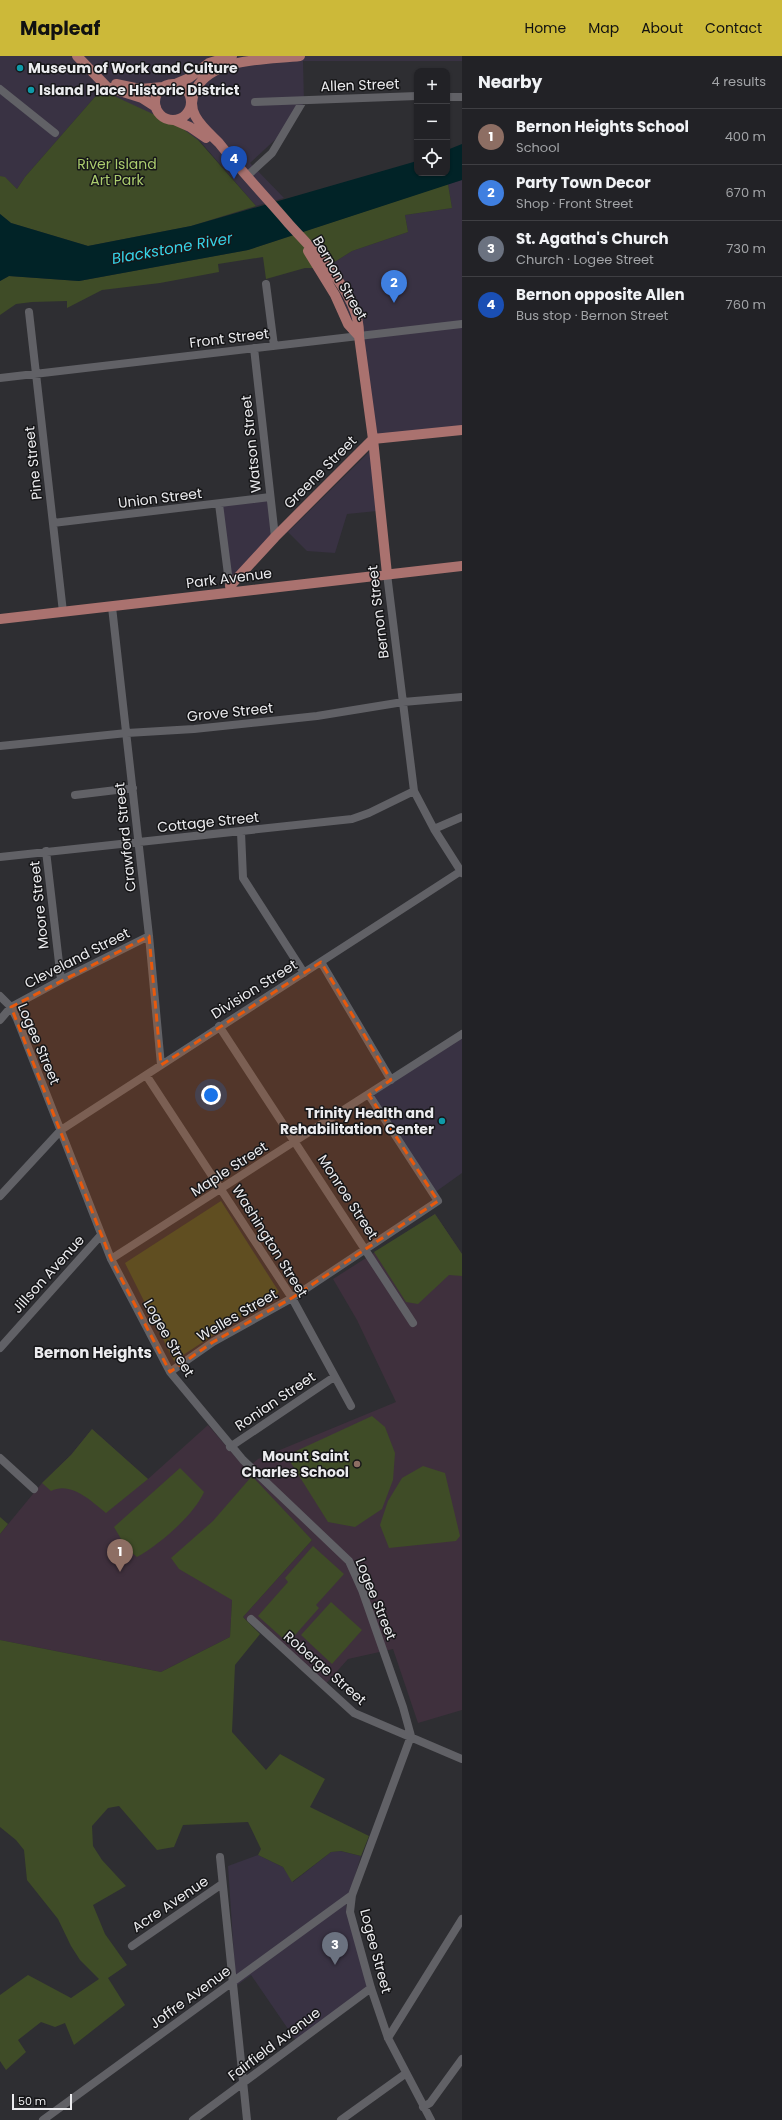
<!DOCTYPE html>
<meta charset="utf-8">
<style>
:root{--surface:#222226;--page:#2e2f32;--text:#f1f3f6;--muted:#a2a4a7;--line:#3f3f43;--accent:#ccb939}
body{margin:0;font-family:Poppins,sans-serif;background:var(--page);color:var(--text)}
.controls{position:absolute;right:12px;top:12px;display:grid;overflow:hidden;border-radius:8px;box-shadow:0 1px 3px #0004}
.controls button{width:36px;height:36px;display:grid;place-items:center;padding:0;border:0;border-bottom:1px solid var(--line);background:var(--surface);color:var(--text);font:20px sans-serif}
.scale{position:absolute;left:12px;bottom:10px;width:60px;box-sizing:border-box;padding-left:4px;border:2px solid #ebebee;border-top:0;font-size:11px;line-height:14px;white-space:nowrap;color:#ebebee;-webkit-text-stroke:3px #161618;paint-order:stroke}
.you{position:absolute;left:211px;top:1039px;width:14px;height:14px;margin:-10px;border:3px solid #fff;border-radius:50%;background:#1a73e8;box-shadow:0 0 0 6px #1a73e833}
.badge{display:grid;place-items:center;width:26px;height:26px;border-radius:50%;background:var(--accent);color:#fff;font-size:13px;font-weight:700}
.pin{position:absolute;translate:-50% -33px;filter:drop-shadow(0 1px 2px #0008)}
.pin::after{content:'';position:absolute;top:21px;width:14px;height:12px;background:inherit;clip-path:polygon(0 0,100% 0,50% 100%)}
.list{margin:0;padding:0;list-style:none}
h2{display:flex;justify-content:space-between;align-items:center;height:52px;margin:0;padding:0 16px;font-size:17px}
h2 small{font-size:13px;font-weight:400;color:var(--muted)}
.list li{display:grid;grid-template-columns:26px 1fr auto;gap:12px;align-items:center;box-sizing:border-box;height:56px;padding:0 16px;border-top:1px solid var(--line)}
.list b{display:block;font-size:15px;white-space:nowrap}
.list p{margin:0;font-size:13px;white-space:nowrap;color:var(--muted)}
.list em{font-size:13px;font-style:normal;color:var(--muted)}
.icon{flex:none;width:22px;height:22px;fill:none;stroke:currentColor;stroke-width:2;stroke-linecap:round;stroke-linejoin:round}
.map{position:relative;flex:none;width:462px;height:2064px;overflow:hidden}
header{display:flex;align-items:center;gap:24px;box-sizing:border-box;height:56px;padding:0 20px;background:var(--accent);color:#111}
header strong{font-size:19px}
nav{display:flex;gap:22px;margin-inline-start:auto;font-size:14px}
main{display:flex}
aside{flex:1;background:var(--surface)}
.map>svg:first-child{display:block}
</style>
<header>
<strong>Mapleaf</strong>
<nav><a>Home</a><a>Map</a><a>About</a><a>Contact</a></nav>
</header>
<main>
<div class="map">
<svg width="462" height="2064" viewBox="0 0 462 2064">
<rect width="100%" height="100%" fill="#2e2e32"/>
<path fill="#393243" d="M0 0H462V5H303L304 47 278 81 250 107 284 142 256 150 200 85 101 34 25 121 17 133 5 122 0 120Z
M462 124V374L370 383 356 275 340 236 325 212 352 195 408 176 405 159 452 152 448 128Z
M370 395 377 455 347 458 335 497 307 495 288 476Z
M271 440 278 481 232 531 218 446Z
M462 980V1117L434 1137 371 1039Z
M340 1795 361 1800 346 1850 370 1936 297 1986 251 1919 236 1930 228 1810 258 1799 283 1811 293 1826 331 1796Z"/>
<path fill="#3f303d" d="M435 1158 462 1198V1654L418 1667 393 1593 348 1603 323 1631 243 1561 312 1484 302 1474 232 1544 230 1581 161 1616 0 1584V1478L42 1427 71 1399 92 1373 148 1423 208 1369 246 1413 258 1403 396 1346 357 1264 333 1223Z"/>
<path fill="#3f4c27" d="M101 34 179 70 198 84 256 150 191 170 88 190 11 167 0 158V120L5 121 17 133 25 121Z
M448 128 452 152 405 159 408 176 352 195 325 212H305L266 223 263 201 218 208 219 216 160 227 102 234 67 252V245L32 246 16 248 0 259V225L9 220 79 225 248 194Z
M221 1145 279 1236 174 1305 125 1207Z
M435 1158 462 1198V1220L449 1219 418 1248 406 1246 374 1196Z
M372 1360 385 1371 395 1397 393 1424 382 1453 355 1471 328 1466 291 1407 294 1396Z
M92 1373 148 1423 106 1457C91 1445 71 1425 51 1435L42 1427 71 1399Z
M423 1410 445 1417 460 1480 456 1485 389 1492 380 1469 388 1445 402 1422Z
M180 1412 204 1436C194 1459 159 1489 137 1501L127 1493 114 1471Z
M252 1420 312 1484 243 1561 260 1578 235 1609 232 1676 266 1714 280 1698 325 1723 310 1751 369 1780 361 1800 341 1795 331 1796 292 1826 283 1811 258 1799 261 1793 248 1766 183 1769 174 1791 157 1794 119 1750 108 1752 92 1770 93 1790 102 1804 126 1830 93 1849 105 1878 127 1909 108 1922 125 1949 74 1989 65 1967 55 1971 41 1966 18 1984 26 1996 6 2014 0 2005V1939L28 1919 71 1942 99 1923 80 1904 71 1890 58 1863 27 1824 24 1794 16 1784 0 1771V1584L161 1616 230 1581 232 1544 179 1513 171 1502 213 1465Z
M0 1461 8 1468 0 1478Z
M313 1490 344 1518 316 1549 319 1552 288 1587 258 1560 288 1526 285 1522Z
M331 1546 362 1574 332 1608 301 1579Z"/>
<path fill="#012327" d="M462 88V124L248 194 79 225 9 220 0 225V158L11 167 88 190 191 170 417 105V117H447V94Z"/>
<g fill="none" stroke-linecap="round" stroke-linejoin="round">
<path stroke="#616166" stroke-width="8" d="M0 33 55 77
M447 41H462
M255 46 417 40
M247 120 272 97 303 45
M266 228 274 290
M29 256 63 556
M254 292 275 481
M0 322 462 268
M219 448 230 534
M53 467 270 441
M387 518 414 735 434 773 462 817
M112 551 149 880 161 1009
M0 690 127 677 194 673 317 660 403 646 462 641
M75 739 133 732
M434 773 462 761
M241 776 243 822 304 917
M46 795 61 924
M0 801 352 763 369 757 414 735
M321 906 391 1024
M0 940 11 951 17 963 111 1203 170 1316 243 1404 349 1505 362 1534 403 1651 411 1680 352 1839 350 1856 371 1932 388 1982 431 2064
M0 964 11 951 61 924 149 880
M219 970 413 1267
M146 1019 292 1242 351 1350
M0 1140 61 1074 461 815
M111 1203 462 978
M0 1292 101 1179
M170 1316 213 1286 292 1242 438 1145 369 1039
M230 1391 334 1321
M0 1402 34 1433
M251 1563 354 1657 462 1703
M220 1801 247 2064
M132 1890 222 1828
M388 1982 462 1863
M423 2051 430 2047 462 2003
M43 2064 352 1839
M193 2064 371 1932
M341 2064 405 2018"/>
<path stroke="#aa726f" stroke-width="10" d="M77 0 107 31 142 42 156 51
M300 0C268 4 213 1 196 33 183 56 204 72 219 87 241 115 266 141 289 168 315 197 361 239 359 280L373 383 387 518
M116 28 140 33 163 31
M175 28 189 22 209 7 232 0
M155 46a18 18 0 1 1 36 0a18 18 0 1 1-36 0Z
M174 64 190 71 206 82
M308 195 335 239 348 268 359 280
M230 530 275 481 373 383 462 374
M0 563 462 510"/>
</g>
<path fill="#e8590c" fill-opacity="0.2" stroke="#e8590c" stroke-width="3" stroke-dasharray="8 5" stroke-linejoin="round" d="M149 880 161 1009 321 906 391 1024 369 1039 438 1145 292 1242 213 1286 170 1316 111 1203 11 951Z"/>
<g fill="#0f9aa8" stroke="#161618" stroke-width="1.5">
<circle cx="20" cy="12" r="4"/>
<circle cx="31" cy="34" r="4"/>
<circle cx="442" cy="1065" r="4"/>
</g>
<circle fill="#8d6e63" stroke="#161618" stroke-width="1.5" cx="357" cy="1408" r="4"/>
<g text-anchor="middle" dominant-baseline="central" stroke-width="3" stroke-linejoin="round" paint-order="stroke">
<g font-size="14" font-weight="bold" fill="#ebebee" stroke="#161618" text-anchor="start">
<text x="28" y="12">Museum of Work and Culture</text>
<text x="39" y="34">Island Place Historic District</text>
<text x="434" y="1057" text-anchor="end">Trinity Health and<tspan x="434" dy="16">Rehabilitation Center</tspan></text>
<text x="349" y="1400" text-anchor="end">Mount Saint<tspan x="349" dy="16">Charles School</tspan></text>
</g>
<g font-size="14" fill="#ebebee" stroke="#161618">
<text transform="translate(360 29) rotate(-2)">Allen Street</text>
<text transform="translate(340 222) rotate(60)">Bernon Street</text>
<text transform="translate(229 282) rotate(-7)">Front Street</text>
<text transform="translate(251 388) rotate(-96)">Watson Street</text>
<text transform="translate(33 407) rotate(-96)">Pine Street</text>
<text transform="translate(320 416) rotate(-45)">Greene Street</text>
<text transform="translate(160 442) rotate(-7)">Union Street</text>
<text transform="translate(229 522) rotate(-7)">Park Avenue</text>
<text transform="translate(378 556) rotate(-97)">Bernon Street</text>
<text transform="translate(230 656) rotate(-6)">Grove Street</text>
<text transform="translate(208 766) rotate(-6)">Cottage Street</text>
<text transform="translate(125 781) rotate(-96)">Crawford Street</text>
<text transform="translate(39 849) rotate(-96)">Moore Street</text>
<text transform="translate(77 902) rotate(-27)">Cleveland Street</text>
<text transform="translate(254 933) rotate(-32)">Division Street</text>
<text transform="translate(39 988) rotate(67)">Logee Street</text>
<text transform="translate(229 1113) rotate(-33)">Maple Street</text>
<text transform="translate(348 1141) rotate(57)">Monroe Street</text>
<text transform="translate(270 1185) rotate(58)">Washington Street</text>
<text transform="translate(48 1218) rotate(-48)">Jillson Avenue</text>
<text transform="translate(237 1259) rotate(-30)">Welles Street</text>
<text transform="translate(169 1282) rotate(60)">Logee Street</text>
<text transform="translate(275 1345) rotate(-34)">Ronian Street</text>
<text transform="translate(376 1543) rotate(68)">Logee Street</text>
<text transform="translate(325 1612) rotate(41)">Roberge Street</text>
<text transform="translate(170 1848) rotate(-34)">Acre Avenue</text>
<text transform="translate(376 1895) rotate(75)">Logee Street</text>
<text transform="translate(190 1941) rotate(-36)">Joffre Avenue</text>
<text transform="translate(274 1988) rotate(-37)">Fairfield Avenue</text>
</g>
<g font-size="14" fill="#abcc6e" stroke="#161618">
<text x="117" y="108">River Island<tspan x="117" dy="16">Art Park</tspan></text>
</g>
<g font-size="15" font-style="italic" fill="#36d4e8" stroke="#161618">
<text transform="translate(172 192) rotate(-10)">Blackstone River</text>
</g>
<g font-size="15" font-weight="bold" fill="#ebebee" stroke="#161618">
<text x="93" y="1296">Bernon Heights</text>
</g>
</g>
</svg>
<div class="controls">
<button>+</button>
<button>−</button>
<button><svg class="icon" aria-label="locate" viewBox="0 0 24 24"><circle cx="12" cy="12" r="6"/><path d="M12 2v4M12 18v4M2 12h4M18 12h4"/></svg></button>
</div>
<div class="scale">50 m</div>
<div class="you"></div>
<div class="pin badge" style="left:120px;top:1516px;background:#8d6e63">1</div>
<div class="pin badge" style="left:394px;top:247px;background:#3f7fe0">2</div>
<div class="pin badge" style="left:335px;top:1909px;background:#6b7280">3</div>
<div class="pin badge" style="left:234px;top:123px;background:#1a4fb4">4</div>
</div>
<aside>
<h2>Nearby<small>4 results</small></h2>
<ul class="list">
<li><span class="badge" style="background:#8d6e63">1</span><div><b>Bernon Heights School</b><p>School</p></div><em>400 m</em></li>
<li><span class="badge" style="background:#3f7fe0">2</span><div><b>Party Town Decor</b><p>Shop · Front Street</p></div><em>670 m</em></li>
<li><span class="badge" style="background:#6b7280">3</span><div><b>St. Agatha's Church</b><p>Church · Logee Street</p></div><em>730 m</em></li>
<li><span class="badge" style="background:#1a4fb4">4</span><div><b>Bernon opposite Allen</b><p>Bus stop · Bernon Street</p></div><em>760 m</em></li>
</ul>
</aside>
</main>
